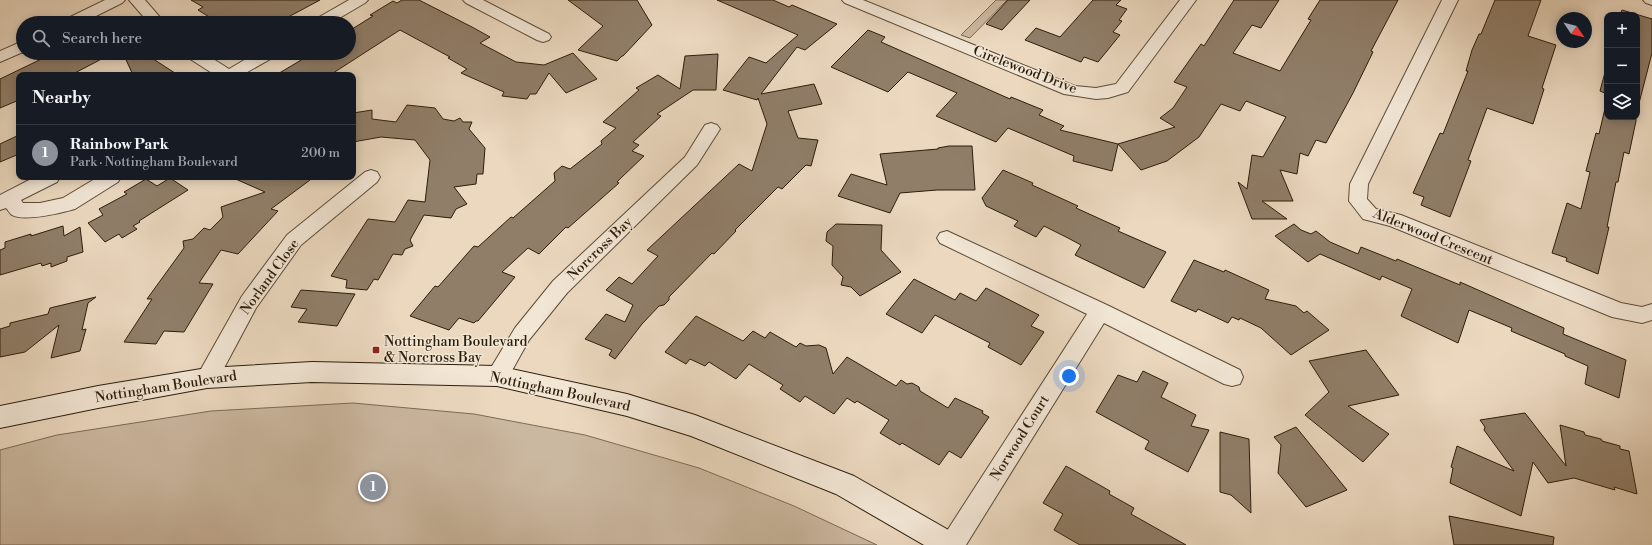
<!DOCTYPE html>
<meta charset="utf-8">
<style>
:root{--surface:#171b24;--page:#20242c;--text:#f1f3f6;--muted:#9ea1a6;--line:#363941;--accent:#8c9099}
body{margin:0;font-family:"Libre Bodoni",serif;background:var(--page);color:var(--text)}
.controls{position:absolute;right:12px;top:12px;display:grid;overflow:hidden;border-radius:8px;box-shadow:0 2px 10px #0003}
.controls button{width:36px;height:36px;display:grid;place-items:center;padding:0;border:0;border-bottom:1px solid var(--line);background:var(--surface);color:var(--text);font:20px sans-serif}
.compass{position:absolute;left:1556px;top:12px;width:36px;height:36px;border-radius:50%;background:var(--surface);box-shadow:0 2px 10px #0003;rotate:125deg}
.you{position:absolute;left:1069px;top:376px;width:14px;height:14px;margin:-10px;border:3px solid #fff;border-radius:50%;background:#1a73e8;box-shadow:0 0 0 6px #1a73e833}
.badge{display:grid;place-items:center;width:26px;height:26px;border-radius:50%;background:var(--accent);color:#fff;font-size:13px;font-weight:700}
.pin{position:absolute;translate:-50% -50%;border:2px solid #fff;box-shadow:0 1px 4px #0006}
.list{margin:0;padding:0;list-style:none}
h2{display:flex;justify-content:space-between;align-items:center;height:52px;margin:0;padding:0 16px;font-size:17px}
h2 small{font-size:13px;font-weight:400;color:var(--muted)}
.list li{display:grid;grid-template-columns:26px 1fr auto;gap:12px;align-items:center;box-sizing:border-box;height:56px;padding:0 16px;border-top:1px solid var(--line)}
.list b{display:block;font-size:15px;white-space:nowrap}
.list p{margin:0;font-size:13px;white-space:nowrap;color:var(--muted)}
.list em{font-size:13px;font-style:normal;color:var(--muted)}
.icon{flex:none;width:22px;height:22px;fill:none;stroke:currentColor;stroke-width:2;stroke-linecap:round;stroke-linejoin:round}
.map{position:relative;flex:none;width:1652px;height:545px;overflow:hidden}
.search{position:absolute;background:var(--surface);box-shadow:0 2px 10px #0003;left:16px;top:16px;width:340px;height:44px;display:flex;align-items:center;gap:10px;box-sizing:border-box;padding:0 14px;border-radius:22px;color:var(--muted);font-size:15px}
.panel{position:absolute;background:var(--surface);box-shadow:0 2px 10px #0003;left:16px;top:72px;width:340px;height:108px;border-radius:8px}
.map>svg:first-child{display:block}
</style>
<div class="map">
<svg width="1652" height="545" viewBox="0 0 1652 545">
<rect width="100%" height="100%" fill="#ebd8bf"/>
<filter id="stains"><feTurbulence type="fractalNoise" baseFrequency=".005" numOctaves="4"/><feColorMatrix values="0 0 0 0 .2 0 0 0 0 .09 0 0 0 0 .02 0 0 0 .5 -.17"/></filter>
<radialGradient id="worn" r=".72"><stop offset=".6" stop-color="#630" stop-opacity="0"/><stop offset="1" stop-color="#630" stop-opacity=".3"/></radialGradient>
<path fill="#cbb8a0" stroke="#7c6a56" d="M996 0H1007L970 38 961 35Z
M353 403 474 414 585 435 699 468 794 506 877 545H0V450L57 435 211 411Z"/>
<path fill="#907e69" stroke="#2d1d0b" d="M191 0H320L277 23H219L198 10 203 7Z
M402 0H419L472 27 490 37 480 43 516 62 544 65 573 53 597 79 566 93 549 73 536 94H530L527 99 502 96 504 92 461 73 467 69 448 58 450 57 400 30 330 75H276L313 53H349V31L373 16 370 15 393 1 397 3Z
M568 0H637L652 25 623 56H622L617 61 578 50 603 26Z
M717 0H773L789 7 792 5 837 24 805 50 797 47 761 94 814 84 822 104 788 111 798 138 818 140 811 166 806 165 782 189 778 187 735 230 736 231 714 254 712 253 669 297V300L664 305 659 306 642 324 615 359 609 355 612 350 585 339 606 314 625 322 633 305 606 290 619 277 632 284 658 256 647 250 739 164 752 171 767 124 758 98 757 100 723 90 749 57 766 63 798 35Z
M1008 0H1030L1002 30 986 24Z
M1093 0H1121L1116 5 1127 9 1119 20 1122 21 1113 32 1120 35 1098 62 1084 57 1081 62 1025 40 1036 28 1060 37Z
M1234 0H1279L1261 28 1252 25 1233 53 1280 71 1311 20 1308 19 1320 0H1398L1371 51 1373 52 1353 93 1326 143 1316 140 1308 156 1300 153 1297 174 1280 170 1293 201H1262L1287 219H1252L1238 182 1247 189 1252 155 1263 157 1286 117 1246 101 1240 111 1221 104 1199 137 1167 161 1141 170 1118 144 1175 127 1160 118 1173 108 1187 87 1174 82 1201 44 1204 46Z
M1495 0H1541L1528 36 1556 45 1542 88 1544 89 1533 124 1487 108 1468 160 1471 161 1450 217 1421 205 1424 197 1413 193 1440 133 1443 134 1468 71H1466L1472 50 1479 34H1481Z
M1622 10 1652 19V53L1637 111V15H1620Z
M868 30 885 37 881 42 1010 99 1011 97 1043 110 1039 115 1064 126 1060 130 1118 144 1112 171 1073 161 1074 156 1008 128 996 142 936 116 957 93 908 72 888 92 831 67Z
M54 53H113L71 75H19V100L0 108V79Z
M123 53H144L178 75H133Z
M718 54 716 90H693L657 114 661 116 633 142 639 145 632 151 644 156 622 177 617 182 619 183 568 228 566 227 539 254 528 248 502 272 515 277 478 321H476L474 323 459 318 449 330 410 316 435 286 438 287 474 246 478 247 511 217 513 218 555 181 554 173 562 166 570 169 602 144 601 141 616 128 603 122 639 90 636 88 658 75 680 89 685 56Z
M1607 65V94L1600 91Z
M1607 100V117H1636V121L1629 154 1624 152 1618 182H1616L1607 227H1609L1598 274 1566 261 1567 258 1552 253 1567 203 1581 209 1590 172 1586 171 1596 133 1599 134Z
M407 105 435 108 443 119 454 121 460 118 463 122H472L469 129 485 148 483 174H477L476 184 454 187 467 204 456 209 451 218 424 215 410 240 413 246 405 249 402 255 393 254 378 280 374 279 367 290 346 288 347 280 331 276 368 219 395 222 408 200 425 202 430 160 415 140 381 137 353 142V113L372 110V119L396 122Z
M19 135V154L0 162V144Z
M949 146H972L975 190H937L900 193 890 213 838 196 851 174 887 185 880 154 938 149V148Z
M1003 170 1033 183 1032 185 1078 206 1076 208 1120 228 1118 231 1166 252 1144 288 1075 255 1081 245 1068 238 1044 226 1036 237 1014 226 1018 221 986 206 982 198Z
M231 177H311L310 180 271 209 278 211 238 254 221 250 199 283 213 284 184 332 164 331 156 344 124 342 152 299H147L184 248 183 241 193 239 204 228 210 230 223 217 221 207 265 192Z
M170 178 188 190 139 221 140 222 133 226 137 229 122 238 119 234 105 242 88 223 103 215 99 209 127 194 124 192 146 179 157 186Z
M836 224 882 225 881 250 901 272 860 296 851 287 841 285 843 277 832 265 833 246 826 241 827 232Z
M1294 224 1301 230 1311 234 1316 231 1330 242 1358 254 1361 247 1396 261 1397 259 1460 285V282L1564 328 1563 334 1626 360 1619 398 1585 384 1588 366 1565 356V354L1511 331 1512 328 1469 310 1458 343 1401 316 1412 289 1382 276 1380 280 1320 254 1308 262 1275 236Z
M63 226 64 236 80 227 83 252 67 257V261L51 267V263L42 266 41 263 0 275V250L5 248V242L31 234V236Z
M1194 260 1224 272 1225 270 1269 290 1265 299 1296 306 1304 313 1307 311 1329 330 1291 355 1261 328 1240 318 1239 320 1232 317 1228 323 1198 309 1196 312 1171 301Z
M914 279 955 300 960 293 976 301 986 288 1039 315 1031 326 1044 332 1021 365 988 347 990 343 935 315 922 333 886 314Z
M301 290 355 294 337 326 298 322 307 309 291 307Z
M96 297 88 303 82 330 86 329 80 351 51 358 59 325 25 352 0 357V329L10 326V323L48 314 50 308Z
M696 316 743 341 753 331 765 338 770 332 796 347 800 343 806 346 819 345 826 348 833 374 847 357 896 386 901 380 907 384 912 383 919 387 920 391 948 408 955 398 983 411 982 413 989 417 961 458 949 451 939 465 902 443 900 445 880 433 889 420 857 401 855 403 847 398 834 414 805 396 800 402 780 389 783 385 749 364 736 379 709 362 705 366 690 359 686 364 665 352Z
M1366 350 1399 395 1348 406 1389 434 1363 462 1305 415 1329 392 1309 361Z
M1143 371 1168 383 1161 397 1196 415 1191 426 1209 430 1188 472 1145 449 1149 441 1096 412 1118 375 1137 382Z
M1525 413 1566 466 1560 425 1584 432 1585 435 1601 439 1602 441 1620 446V449L1629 451 1637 494 1614 487 1615 490 1574 478 1548 483 1533 462 1521 516 1450 483 1453 468 1451 467 1457 446 1514 471 1484 430 1485 427 1480 420Z
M1296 427 1347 490 1306 507 1278 473 1281 445 1274 437Z
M1220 432 1249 439 1251 513 1231 495 1220 492Z
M1066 466 1110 491 1109 494 1134 508 1131 514 1186 545H1080L1054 530 1063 514 1043 503Z
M1449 516 1554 537 1553 545H1454Z"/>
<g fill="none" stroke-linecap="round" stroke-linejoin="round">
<defs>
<path id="street" d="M105 0H125L122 3 82 23H62L64 20Z
M129 0H145L165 23H149Z
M349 0H368L365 3 331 23H312L314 20Z
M463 0H483L549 34 551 37 549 40 543 42 537 40 466 3Z
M842 0H863L1075 86 1096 88 1116 84 1180 0H1196L1128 92 1108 98 1096 99 1064 94 845 3Z
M1442 0H1458L1368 184 1367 199 1376 209 1401 215 1621 303 1642 307 1652 304V320L1642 323 1612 317 1390 226 1363 219 1349 201 1350 184Z
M1643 0H1652V5L1646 3Z
M23 41V52L0 62V51Z
M185 53H204L229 69 256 53H276L274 57 242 75H215L187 57Z
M711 123 717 125 720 129 697 165 567 293 529 340 505 383 497 385 489 383 486 376 515 328 553 281 685 157 705 125Z
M371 170 377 172 380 177 377 182 301 245 256 308 215 385 207 387 199 385 196 378 242 296 287 235 365 172Z
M35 177H60L57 182 21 200 23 203H40L63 198 98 177H121L118 182 75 209C61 213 24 222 12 215 10 214 8 210 6 208L0 210V195Z
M947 231 1107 305 1240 370 1243 377 1240 384 1232 386 1224 384 1104 323 966 545H940L943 537 1087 314 940 243 937 238 940 233Z"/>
<path id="secondary" d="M312 362 497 366 627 394 695 415 854 476 959 536 963 545H924L836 494 691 436 627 416 497 386 312 382 207 388 98 408 0 428V406L98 386 207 368Z"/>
</defs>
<use href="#street" stroke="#5c4c38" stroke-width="2"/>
<use href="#secondary" stroke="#2d1d0b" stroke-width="2"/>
<use href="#street" fill="#f2e6d5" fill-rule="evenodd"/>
<use href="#secondary" fill="#f2e6d5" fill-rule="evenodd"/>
</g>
<rect fill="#8f2418" stroke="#f2e6d5" stroke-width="1.5" x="372" y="346" width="8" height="8" rx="2"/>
<g text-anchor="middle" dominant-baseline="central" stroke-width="3" stroke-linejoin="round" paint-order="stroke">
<g font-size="14" fill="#2d1d0b" stroke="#f2e6d5">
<text transform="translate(1025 70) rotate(21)">Circlewood Drive</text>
<text transform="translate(1433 237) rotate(22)">Alderwood Crescent</text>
<text transform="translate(600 249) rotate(-44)">Norcross Bay</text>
<text transform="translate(270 277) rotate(-54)">Norland Close</text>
<text transform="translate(166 387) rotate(-9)">Nottingham Boulevard</text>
<text transform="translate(560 392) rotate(12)">Nottingham Boulevard</text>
<text transform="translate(1020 438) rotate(-58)">Norwood Court</text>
</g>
<g font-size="14" fill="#2d1d0b" stroke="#f2e6d5" text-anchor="start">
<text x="384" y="342">Nottingham Boulevard<tspan x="384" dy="16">&amp; Norcross Bay</tspan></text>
</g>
</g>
<rect width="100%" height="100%" filter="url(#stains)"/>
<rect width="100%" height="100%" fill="url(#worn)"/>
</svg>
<div class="controls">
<button>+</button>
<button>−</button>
<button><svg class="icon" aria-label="layers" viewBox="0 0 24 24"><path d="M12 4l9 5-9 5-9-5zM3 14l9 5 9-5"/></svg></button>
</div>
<svg class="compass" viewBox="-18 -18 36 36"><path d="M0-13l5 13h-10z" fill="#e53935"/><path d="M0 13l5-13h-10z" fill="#9ea1a6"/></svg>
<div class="you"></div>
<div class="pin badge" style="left:373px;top:487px">1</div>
<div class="search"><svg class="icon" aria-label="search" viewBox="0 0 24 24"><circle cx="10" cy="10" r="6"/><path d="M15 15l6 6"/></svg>Search here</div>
<section class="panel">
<h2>Nearby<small></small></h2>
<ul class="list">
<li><span class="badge">1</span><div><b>Rainbow Park</b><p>Park · Nottingham Boulevard</p></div><em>200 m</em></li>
</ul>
</section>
</div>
